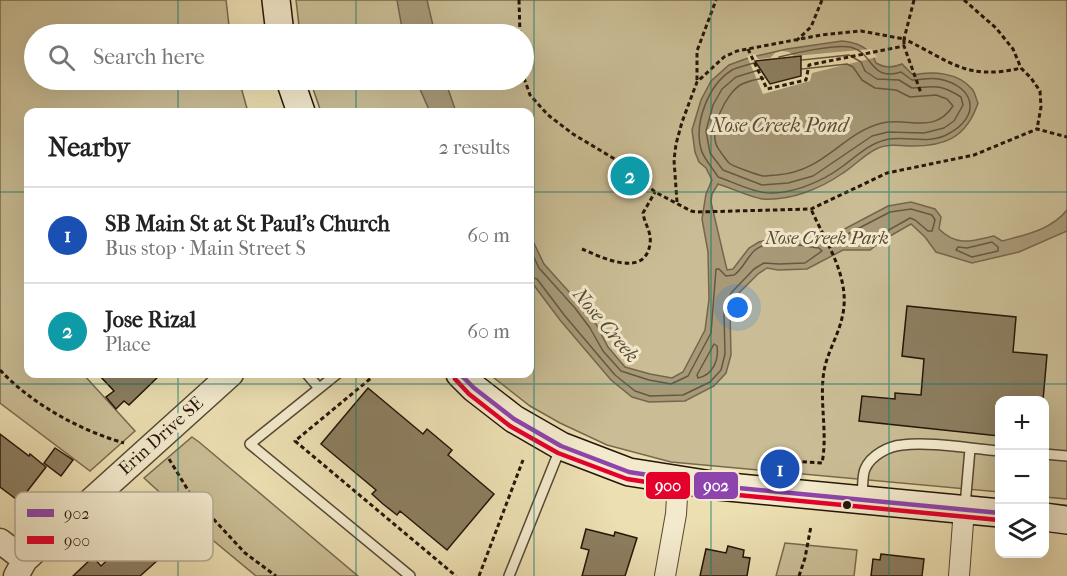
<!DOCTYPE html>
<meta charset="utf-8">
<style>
:root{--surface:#fff;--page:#f2f2f2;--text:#222;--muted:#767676;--line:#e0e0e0;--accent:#8f2418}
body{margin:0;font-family:"IM FELL French Canon",serif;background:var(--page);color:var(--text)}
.controls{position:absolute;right:18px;bottom:18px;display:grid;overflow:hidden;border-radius:12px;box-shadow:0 6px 24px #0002}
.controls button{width:54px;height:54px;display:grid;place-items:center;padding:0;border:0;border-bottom:2px solid var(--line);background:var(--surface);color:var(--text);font:30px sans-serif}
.you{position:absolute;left:738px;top:308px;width:21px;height:21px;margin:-15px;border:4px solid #fff;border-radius:50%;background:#1a73e8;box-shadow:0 0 0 9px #1a73e833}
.badge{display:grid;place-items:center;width:39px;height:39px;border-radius:50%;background:var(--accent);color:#fff;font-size:20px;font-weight:700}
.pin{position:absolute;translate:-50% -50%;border:3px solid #fff;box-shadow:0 2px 6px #0006}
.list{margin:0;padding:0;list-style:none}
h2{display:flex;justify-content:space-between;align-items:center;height:78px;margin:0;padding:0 24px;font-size:26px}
h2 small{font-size:20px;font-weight:400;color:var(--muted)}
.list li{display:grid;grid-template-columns:39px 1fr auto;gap:18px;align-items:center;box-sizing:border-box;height:96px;padding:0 24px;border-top:2px solid var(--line)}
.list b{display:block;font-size:22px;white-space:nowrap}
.list p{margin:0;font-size:20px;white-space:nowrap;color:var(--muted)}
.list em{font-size:20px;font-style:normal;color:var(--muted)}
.icon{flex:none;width:33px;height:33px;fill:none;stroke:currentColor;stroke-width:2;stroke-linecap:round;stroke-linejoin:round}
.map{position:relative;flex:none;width:1067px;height:576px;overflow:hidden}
.search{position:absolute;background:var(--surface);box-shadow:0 6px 24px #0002;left:24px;top:24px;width:510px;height:66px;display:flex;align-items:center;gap:15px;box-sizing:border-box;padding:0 21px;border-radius:33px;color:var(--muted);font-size:22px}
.panel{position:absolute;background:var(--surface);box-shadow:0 6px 24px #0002;left:24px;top:108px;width:510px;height:270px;border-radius:12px}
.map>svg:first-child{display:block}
</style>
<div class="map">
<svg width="1067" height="576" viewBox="0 0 1067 576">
<rect width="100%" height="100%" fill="#ecdfb2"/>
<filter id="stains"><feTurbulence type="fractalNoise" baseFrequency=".00333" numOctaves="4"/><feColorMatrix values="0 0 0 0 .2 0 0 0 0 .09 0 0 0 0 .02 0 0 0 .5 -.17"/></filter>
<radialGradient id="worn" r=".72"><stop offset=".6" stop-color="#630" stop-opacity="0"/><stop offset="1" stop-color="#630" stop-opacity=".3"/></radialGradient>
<path fill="#cabd95" stroke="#78694e" stroke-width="1.5" d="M0 0H226L230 34H34V80H239L248 112H28V374H83L135 431 90 471 0 403Z
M296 0H1067V499L1045 497 1044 400H1000L999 492 671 462 607 445 560 423 530 406 489 374H530V112H321L310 80H524V34H300Z
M192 437 199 442 358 576H256L209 537 144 478Z
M785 543 857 550 854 576H776Z"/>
<path fill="#a89a78" stroke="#74654b" stroke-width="1.5" d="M397 0H427L435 34H403Z
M842 41C856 42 871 48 876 63 885 68 892 68 902 64L913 75C932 71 958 72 972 89 975 92 976 99 978 103 966 139 943 147 908 146 897 145 886 144 876 149 864 155 854 166 843 173 820 189 790 201 762 199 750 197 731 188 718 184L712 194 711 202 727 270 733 269 749 248 759 242 786 236 803 241 820 242 888 206 911 202 935 209 941 217 939 229C957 247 972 241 994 236L1002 241C1025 235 1051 230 1067 210V231L1019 252 972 263 936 252 925 237 911 224 883 240 870 250H843L807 269 778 270 767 268 758 274 735 297 730 313 731 355 726 373 714 386 685 401 649 402 632 397 611 380 560 320 530 280V235L544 264 580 304 596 324 608 347 625 367 650 374 672 378 683 372 705 330 709 299 708 252 702 219 706 194 712 180 706 168 699 162 695 152 692 130 701 100 711 81 729 65 748 58 787 49Z
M416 80H445L456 112H430Z"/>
<path fill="#ecdfb2" d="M871 49 877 57 812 73 810 81 763 94 747 56 755 54 758 59 770 58 775 53 782 51 789 52 794 56Z"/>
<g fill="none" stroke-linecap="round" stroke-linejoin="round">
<path stroke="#665840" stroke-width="1.5" d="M754 63C748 65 738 67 732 70 708 85 694 123 701 149 703 158 713 168 718 177 730 181 749 190 761 192 787 197 822 182 843 166 856 156 869 144 885 140 905 135 929 145 948 134 982 116 975 86 939 79 929 77 921 80 912 80L901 72C869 82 874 52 850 47 835 44 795 53 779 57
M759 70 736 77 722 89 713 105 706 131 710 153 723 170 762 185 788 183 813 176 872 136 888 132 924 133 944 128 954 121 963 105 961 97C939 83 935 87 912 88L899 80 877 79 865 71 861 62 849 55 802 60
M764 78C757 79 749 81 742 84 726 92 707 132 718 148 719 150 727 161 729 163 732 166 758 175 763 176 767 176 773 175 777 175 824 172 842 133 882 123 909 117 934 135 953 106L947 99 936 95 910 97 896 90 875 88 862 80 853 67 847 64 802 69
M911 209 932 215 935 220 932 231H928L915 220 910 218 880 235 868 244 840 245 837 243 838 239 890 212Z
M992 242 998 247V251L972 257 956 250 958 247 967 248Z
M530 249 539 268 575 308 590 328 603 351 621 371 649 380 671 384 688 376 711 333 716 269H719L726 276 734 275C743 269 747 257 755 250 774 236 799 246 819 248L822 251 805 263 779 264 764 263 754 269 731 293 724 313 725 354 721 370 710 382 683 395 650 396 635 391 615 375 565 316 537 279 530 277
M714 344 717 346C719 360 713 375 698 378L697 375Z"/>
</g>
<path fill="#8c7e60" stroke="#251508" stroke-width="1.5" d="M801 56V76L770 84 755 61Z
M907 306 1016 317 1013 352 1047 355 1043 400H999V436L859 421 862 396 895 399V393L921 395 924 359 902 356Z
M98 374H161L129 405 124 401 116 409 106 397 114 391Z
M368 388 423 434 427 429 452 450 448 455 494 494 447 550 400 511 397 515 383 504 372 494 376 490 321 444Z
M0 434 29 456 30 454 46 467 22 498 18 496 16 499 0 487Z
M55 448 73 460 61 476 44 463Z
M154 505 177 531 152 553 158 560 140 576H73L93 557 101 566 121 547 110 535 138 512 141 516Z
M586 529 614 536 615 532 637 538 625 576H582L589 550 581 548Z
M728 546 744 550 743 557 750 558 747 576H700L706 549 726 553Z
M881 554 924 559 922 576H871L873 559 880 560Z"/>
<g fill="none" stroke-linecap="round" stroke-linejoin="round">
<defs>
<path id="service" d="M307 374 319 388
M337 374 250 444 410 576
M1044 454 1067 456
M862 496C863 488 862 476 865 469 871 455 889 446 902 445 929 441 972 449 1000 451
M965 506 970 449
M509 576 560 449"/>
<path id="minor" d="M665 576 676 514 678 481
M959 576 964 509"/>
<path id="tertiary" d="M0 541 25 560
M16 576 25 560 231 374"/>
<path id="secondary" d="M276 0 280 34
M290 80 301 112
M460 374 474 388 514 419 561 446 629 472 718 486 1000 513
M1044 517 1067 520"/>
</defs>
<use href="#service" stroke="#574832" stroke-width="12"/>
<use href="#minor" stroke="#574832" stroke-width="22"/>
<use href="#tertiary" stroke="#574832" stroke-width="27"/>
<use href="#secondary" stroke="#251508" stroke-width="30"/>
<path stroke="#251508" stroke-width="3" stroke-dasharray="4.5 3" stroke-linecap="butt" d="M519 0 520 34
M914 0 904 39C951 61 965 81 1021 68
M964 0 996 28 1013 49 1021 68 1031 78 1040 91 1041 107 1037 129
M796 41 811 27 822 0
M748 49 767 89 806 80 809 65 904 46 921 93
M524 78 530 95 548 115 573 134 628 167 655 192 691 211 697 212 811 209 887 173 974 155 1037 129 1067 137
M697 80V51L716 0
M677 202 674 160 676 144 682 122 697 82 724 57 737 51 821 35 861 31 904 39V46
M582 249C601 257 645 279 650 244 652 232 644 223 643 213L655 192
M0 370C32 404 79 430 124 443
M376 374 295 441 456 576
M169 459 191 495 245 553 276 576
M788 470 789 461 822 463C828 433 819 401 824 371 827 353 838 336 842 318 852 279 826 243 811 209
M479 576 523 460
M799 576 805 558 811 526"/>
<use href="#service" stroke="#f3eacd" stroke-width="9"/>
<use href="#minor" stroke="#f3eacd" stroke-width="20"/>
<use href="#tertiary" stroke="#f3eacd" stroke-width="24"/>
<use href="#secondary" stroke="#f3eacd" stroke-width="27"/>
<defs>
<path id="bus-1" d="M460 374 474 388 514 419 561 446 629 472 718 486 1000 513"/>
<path id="bus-2" d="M455 379 469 394 510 426 558 453 627 479 717 493 999 520"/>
</defs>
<use href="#bus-1" stroke="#f3eacd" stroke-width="9"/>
<use href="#bus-2" stroke="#f3eacd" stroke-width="9"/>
<use href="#bus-1" stroke="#8e44ad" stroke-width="4.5"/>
<use href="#bus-2" stroke="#e4002b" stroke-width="4.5"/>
</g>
<path fill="none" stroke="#0f766e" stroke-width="1.5" stroke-opacity="0.55" d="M178 0V34M356 0V34M534 0V576M711 0V576M889 0V576M178 80V112M356 80V112M0 192H28M530 192H1067M178 374V576M356 374V576M0 384H1067"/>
<circle fill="#251508" stroke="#f3eacd" stroke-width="2" cx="847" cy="505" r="5"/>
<g text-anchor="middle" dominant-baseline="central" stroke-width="6" stroke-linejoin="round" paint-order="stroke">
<g font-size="18" font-style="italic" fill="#574732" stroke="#f3eacd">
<text x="827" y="238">Nose Creek Park</text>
</g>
<g font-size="18" fill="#251508" stroke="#f3eacd">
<text transform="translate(161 436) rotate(-42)">Erin Drive SE</text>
</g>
<g font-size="20" font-style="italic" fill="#594a35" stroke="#f3eacd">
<text x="779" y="125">Nose Creek Pond</text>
<text transform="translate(606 325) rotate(50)">Nose Creek</text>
</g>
</g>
<rect x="15" y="492" width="198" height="69" rx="9" fill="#f3eacd" stroke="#b5aa92" stroke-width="1.5"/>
<rect x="27" y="509" width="27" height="8" fill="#8e44ad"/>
<rect x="27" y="536" width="27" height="8" fill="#e4002b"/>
<g font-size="16" fill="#251508">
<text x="64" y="519">902</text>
<text x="64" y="546">900</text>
</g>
<g stroke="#f3eacd" stroke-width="2">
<rect x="645" y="471" width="46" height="29" rx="6" fill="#e4002b"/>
<rect x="693" y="471" width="46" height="29" rx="6" fill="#8e44ad"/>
</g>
<g font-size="16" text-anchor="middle" font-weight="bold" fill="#fff">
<text x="668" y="491">900</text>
<text x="716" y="491">902</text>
</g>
<rect width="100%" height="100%" filter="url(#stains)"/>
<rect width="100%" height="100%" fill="url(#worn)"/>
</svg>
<div class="controls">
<button>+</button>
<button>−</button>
<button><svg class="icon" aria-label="layers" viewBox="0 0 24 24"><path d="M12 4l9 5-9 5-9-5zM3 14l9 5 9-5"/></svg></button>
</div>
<div class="you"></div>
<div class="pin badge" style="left:780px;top:469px;background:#1a4fb4">1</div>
<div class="pin badge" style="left:630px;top:176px;background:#0f9aa8">2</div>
<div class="search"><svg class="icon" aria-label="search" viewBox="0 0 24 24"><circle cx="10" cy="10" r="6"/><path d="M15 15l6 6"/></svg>Search here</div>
<section class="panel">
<h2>Nearby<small>2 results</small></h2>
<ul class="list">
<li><span class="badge" style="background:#1a4fb4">1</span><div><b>SB Main St at St Paul's Church</b><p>Bus stop · Main Street S</p></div><em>60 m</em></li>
<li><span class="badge" style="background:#0f9aa8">2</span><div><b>Jose Rizal</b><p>Place</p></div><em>60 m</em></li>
</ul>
</section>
</div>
